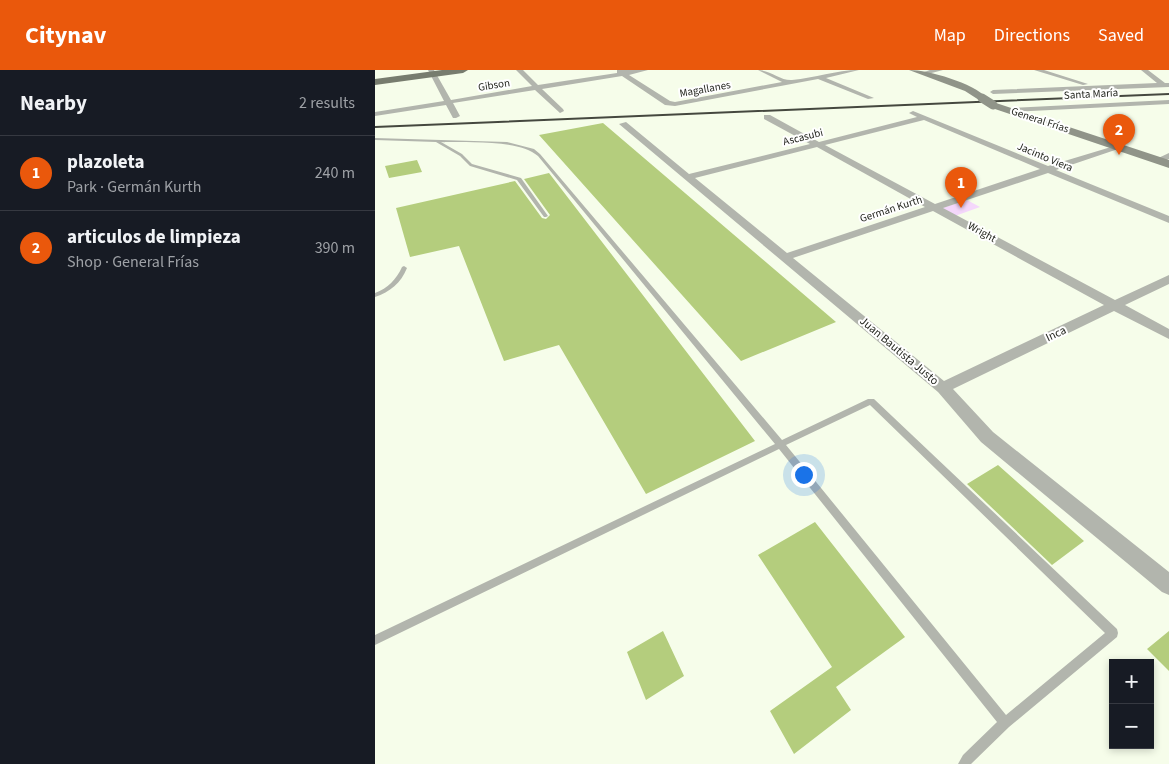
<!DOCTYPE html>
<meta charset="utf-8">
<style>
:root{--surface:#171b24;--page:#242831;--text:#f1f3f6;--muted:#9ea1a6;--line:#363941;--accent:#ea580c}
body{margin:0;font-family:"Source Sans 3",sans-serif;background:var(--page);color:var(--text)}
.controls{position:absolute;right:15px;bottom:15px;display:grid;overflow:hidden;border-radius:0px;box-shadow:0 2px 8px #0003}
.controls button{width:45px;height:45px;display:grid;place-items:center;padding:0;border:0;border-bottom:1px solid var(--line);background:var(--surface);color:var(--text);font:25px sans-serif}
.you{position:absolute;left:428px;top:404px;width:18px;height:18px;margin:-12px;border:4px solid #fff;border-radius:50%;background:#1a73e8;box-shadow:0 0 0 8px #1a73e833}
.badge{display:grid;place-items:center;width:32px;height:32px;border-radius:50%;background:var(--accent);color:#fff;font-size:16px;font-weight:700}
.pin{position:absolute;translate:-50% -41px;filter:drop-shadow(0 1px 2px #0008)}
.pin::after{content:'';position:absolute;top:26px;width:18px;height:15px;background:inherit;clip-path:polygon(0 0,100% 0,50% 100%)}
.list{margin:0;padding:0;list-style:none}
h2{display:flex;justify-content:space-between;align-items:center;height:65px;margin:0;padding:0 20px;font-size:21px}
h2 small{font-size:16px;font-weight:400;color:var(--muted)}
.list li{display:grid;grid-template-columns:32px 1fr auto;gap:15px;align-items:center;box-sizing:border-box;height:75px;padding:0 20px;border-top:1px solid var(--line)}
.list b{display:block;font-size:19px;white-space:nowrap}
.list p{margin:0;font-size:16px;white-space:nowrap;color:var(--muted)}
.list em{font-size:16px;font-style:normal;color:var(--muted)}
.map{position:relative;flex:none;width:794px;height:694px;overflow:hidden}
header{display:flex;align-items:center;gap:30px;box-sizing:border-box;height:70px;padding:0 25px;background:var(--accent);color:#fff}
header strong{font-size:24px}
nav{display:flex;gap:28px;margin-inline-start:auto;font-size:18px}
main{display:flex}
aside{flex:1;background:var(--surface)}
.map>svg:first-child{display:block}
</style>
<header>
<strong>Citynav</strong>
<nav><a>Map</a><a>Directions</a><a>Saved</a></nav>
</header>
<main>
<aside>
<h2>Nearby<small>2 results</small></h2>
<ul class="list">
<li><span class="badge">1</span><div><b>plazoleta</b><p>Park · Germán Kurth</p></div><em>240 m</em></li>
<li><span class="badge">2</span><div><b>articulos de limpieza</b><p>Shop · General Frías</p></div><em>390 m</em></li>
</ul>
</aside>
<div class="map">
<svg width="794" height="694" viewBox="0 0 794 694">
<rect width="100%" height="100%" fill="#f6fdea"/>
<path fill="#f4d7fb" d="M592 130 605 137 580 146 567 138Z"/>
<path fill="#b4cd7d" d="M228 53 461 252 366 291 164 65Z
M42 90 47 102 14 108 10 96Z
M174 103 380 371 271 424 184 275 129 291 84 176 35 187 21 138 140 111 167 148 171 149 175 145 149 109Z
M623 395 709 471 677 495 592 414Z
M440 452 530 567 461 617 476 640 419 684 395 641 457 597 383 485Z
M288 561 309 606 271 630 252 582Z
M794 561V601L772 579Z"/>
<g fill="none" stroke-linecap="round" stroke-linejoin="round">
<path fill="#b2b5ad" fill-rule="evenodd" d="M0 68 132 72 159 79 165 84 407 370 493 329H499L742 559 743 563 742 567 634 657 596 694H583L588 685 622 652 404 379 0 575V565L400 374 163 86C143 69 92 73 66 72L87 84 97 94 146 108 173 146 171 147H169L142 110 95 96 85 86 61 72 0 70ZM495 335 730 563 631 645 411 375Z
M29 196 32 198C26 213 15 222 0 227V223C13 218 21 210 27 197Z"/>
<path fill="#b2b5ad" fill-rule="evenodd" d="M53 0H59L76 30 157 16 141 0H148L163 15 242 3V0H273L254 5 295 31 300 32 407 12 383 0C395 0 406 11 417 10 440 8 461 0 484 0L451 8 499 28 493 29 443 9 300 36 290 35 247 6 167 19 188 39 189 41 185 43 160 20 78 33 85 46 81 48H78L71 35 0 46V42L69 31Z
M555 0H568L549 5 546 3Z
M659 0H669L713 14 708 15Z
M766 0H773L790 13H794V17L618 24 615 22 618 20 782 13Z
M794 30V34L638 42 634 40 638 38Z
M538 41 673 96 746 74V78L681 100 794 146V153L673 103 568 138 740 230 794 205V214L750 235 794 259V269L739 241 578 319 618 362 794 502V525L787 522 606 372 563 322 244 54 251 52 314 104 435 74 389 49V45H395L444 72 542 47 534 43ZM549 50 665 99 560 134 450 75ZM442 77 550 137 412 183 320 108ZM558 141 729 235 569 311 418 188Z
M794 83V89L783 93 779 90Z"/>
<path fill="#909489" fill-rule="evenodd" d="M534 0C554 0 598 13 612 28L604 30 590 21Z
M618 32 794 90V98L614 37 613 35Z"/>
<path fill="#777c6e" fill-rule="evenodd" d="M67 0H93L88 3 0 15V9Z"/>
<path stroke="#45483f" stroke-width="2" d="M0 57 794 24"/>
<path stroke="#909489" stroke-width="9" d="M607 28 618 35"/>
</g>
<g text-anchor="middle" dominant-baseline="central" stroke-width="4" stroke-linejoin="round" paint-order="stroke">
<g font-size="11" fill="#1e2019" stroke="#fff">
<text transform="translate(119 15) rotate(-9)">Gibson</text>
<text transform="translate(330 19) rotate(-10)">Magallanes</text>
<text transform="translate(716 24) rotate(-3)">Santa María</text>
<text transform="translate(665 50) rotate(18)">General Frías</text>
<text transform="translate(428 67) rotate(-14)">Ascasubi</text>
<text transform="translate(670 87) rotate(23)">Jacinto Viera</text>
<text transform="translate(516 139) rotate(-18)">Germán Kurth</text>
<text transform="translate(607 162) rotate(29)">Wright</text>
</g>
<g font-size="12" fill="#1e2019" stroke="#fff">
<text transform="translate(681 264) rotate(-25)">Inca</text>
<text transform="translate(524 281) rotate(40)">Juan Bautista Justo</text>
</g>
</g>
</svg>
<div class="controls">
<button>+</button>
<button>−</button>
</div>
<div class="you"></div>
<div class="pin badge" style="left:586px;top:138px">1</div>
<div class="pin badge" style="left:744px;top:85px">2</div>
</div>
</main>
